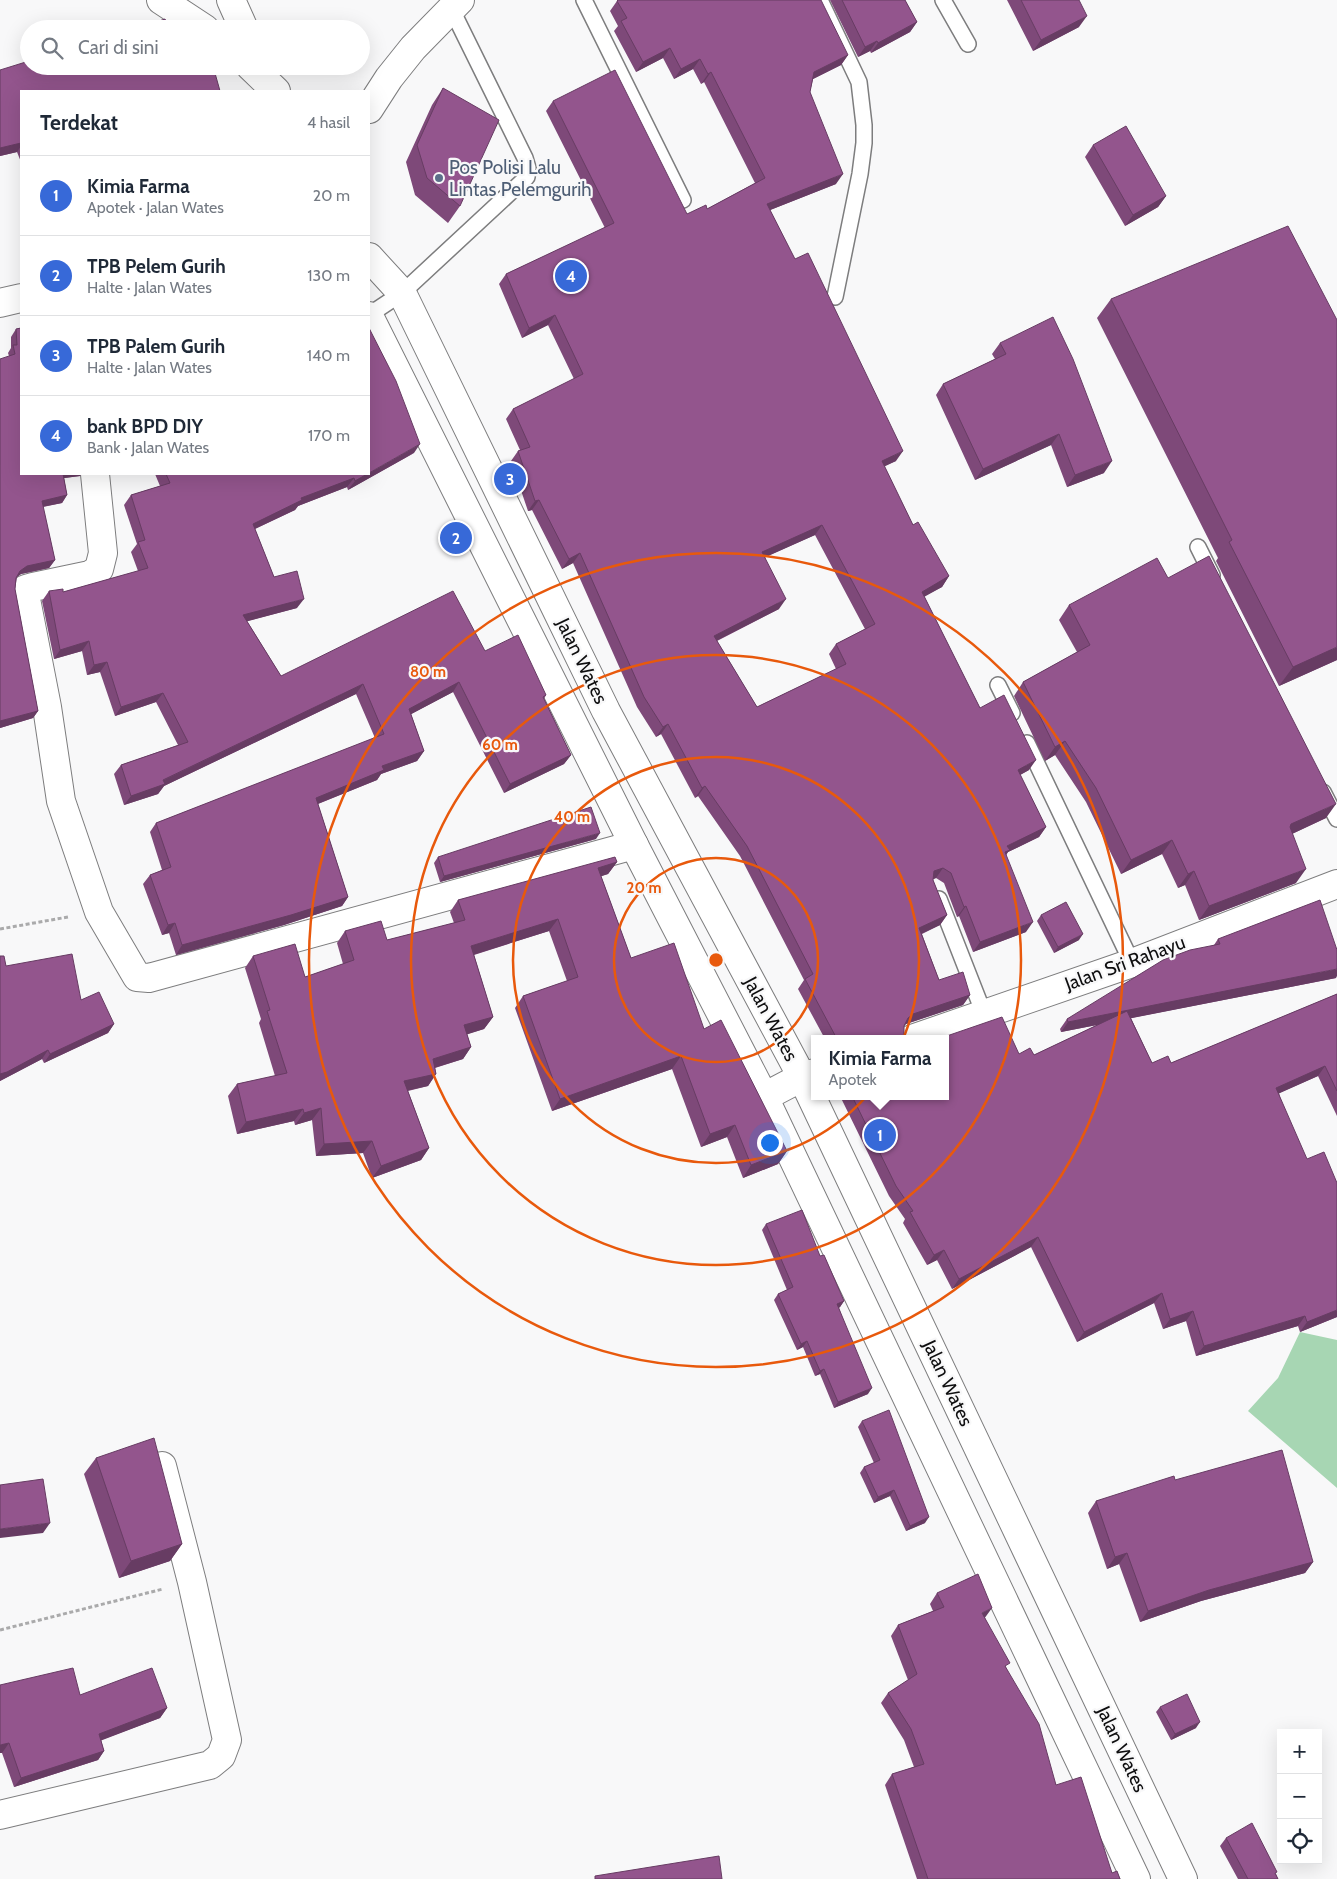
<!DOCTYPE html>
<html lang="id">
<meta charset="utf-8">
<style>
:root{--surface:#fff;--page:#f2f2f3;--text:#1f2937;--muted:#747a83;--line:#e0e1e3;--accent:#3769d8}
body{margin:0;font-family:Cabin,sans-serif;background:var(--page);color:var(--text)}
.controls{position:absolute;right:15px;bottom:15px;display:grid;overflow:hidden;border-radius:0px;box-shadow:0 5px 20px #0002}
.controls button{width:45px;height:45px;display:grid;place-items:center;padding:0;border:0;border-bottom:1px solid var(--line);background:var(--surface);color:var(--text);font:25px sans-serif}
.you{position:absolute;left:769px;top:1142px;width:18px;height:18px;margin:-12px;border:4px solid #fff;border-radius:50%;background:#1a73e8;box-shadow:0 0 0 8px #1a73e833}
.badge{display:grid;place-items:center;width:32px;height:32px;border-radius:50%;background:var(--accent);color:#fff;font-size:16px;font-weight:700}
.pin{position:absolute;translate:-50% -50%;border:2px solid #fff;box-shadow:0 1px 5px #0006}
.popup{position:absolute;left:811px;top:1035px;width:138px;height:65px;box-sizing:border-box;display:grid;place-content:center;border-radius:0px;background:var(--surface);filter:drop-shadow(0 1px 4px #0005);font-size:16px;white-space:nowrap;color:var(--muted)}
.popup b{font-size:19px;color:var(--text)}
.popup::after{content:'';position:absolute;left:50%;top:100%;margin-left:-10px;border:10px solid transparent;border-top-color:var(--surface)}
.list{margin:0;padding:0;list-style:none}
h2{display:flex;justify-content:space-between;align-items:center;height:65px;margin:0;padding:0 20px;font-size:21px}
h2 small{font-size:16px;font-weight:400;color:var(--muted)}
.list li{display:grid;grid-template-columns:32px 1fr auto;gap:15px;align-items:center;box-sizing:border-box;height:80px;padding:0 20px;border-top:1px solid var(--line)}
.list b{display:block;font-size:19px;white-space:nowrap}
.list p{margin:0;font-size:16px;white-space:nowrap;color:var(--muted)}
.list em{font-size:16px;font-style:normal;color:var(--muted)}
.icon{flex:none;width:28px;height:28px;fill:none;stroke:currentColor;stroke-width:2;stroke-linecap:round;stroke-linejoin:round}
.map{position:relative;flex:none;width:1337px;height:1879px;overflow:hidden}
.search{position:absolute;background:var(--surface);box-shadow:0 5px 20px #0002;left:20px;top:20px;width:350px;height:55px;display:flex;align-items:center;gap:12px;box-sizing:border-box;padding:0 18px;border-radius:28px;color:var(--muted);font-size:19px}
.panel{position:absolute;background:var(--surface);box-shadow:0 5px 20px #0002;left:20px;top:90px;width:350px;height:385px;border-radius:0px}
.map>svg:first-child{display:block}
</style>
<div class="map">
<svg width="1337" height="1879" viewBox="0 0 1337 1879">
<rect width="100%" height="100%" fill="#f8f8f9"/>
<path fill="#a7d6b3" d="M1300 1332 1337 1340V1488L1248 1411 1278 1378Z"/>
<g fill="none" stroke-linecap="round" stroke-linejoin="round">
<defs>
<path id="service" d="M584 0 683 200
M820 0 859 82 864 125V143L860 174 835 297
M943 0 968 44
M369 315 402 293 527 177 528 168 525 158 452 10
M1198 547 1212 575
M998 685 1012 713
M1027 743 1132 963
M1323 792 1337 819
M939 899 984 1014"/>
<path id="minor" d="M0 303 21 298
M95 474 103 553 99 569 90 575 33 587 26 589 25 594 47 707 61 801 99 912 137 977 149 978 634 845
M912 1039 1132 963 1337 884
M764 1097 802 1077 815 1073
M0 1815 210 1765 221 1756 227 1740 192 1582 162 1466"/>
<path id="primary" d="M369 257 402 293 606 711 802 1077 1183 1879
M369 316 634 845 764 1097 1136 1879"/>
<path id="trunk" d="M161 0 205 29
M231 0 244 29
M250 66 276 91
M369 109 389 78 413 48 460 0"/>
</defs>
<use href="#service" stroke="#7d7d7e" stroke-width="18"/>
<use href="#minor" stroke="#7d7d7e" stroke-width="30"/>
<use href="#primary" stroke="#7d7d7e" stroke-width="30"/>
<use href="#trunk" stroke="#7d7d7e" stroke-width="30"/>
<path stroke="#aaaaab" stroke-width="3" stroke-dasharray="4 2.5" stroke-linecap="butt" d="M0 929 68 917
M0 1630 163 1589"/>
<use href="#service" stroke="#fff" stroke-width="15"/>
<use href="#minor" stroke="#fff" stroke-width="28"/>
<use href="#primary" stroke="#fff" stroke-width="28"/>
<use href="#trunk" stroke="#fff" stroke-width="28"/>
</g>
<path fill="#7e4979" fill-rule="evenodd" d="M830 0H905L917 22 910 32 871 53 870 51 858 57Z
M1007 0H1079V27L1033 51Z
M617 1 848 55 841 65 813 79 810 92 836 184 770 210 896 461 884 466 913 525 949 576 942 587 924 596 980 708 1029 770 1020 775 1046 827 1039 837 1008 852 1006 855 1026 932 973 952 959 916 957 917 944 883 936 878 933 879V880L947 915 940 925 922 934 939 980 970 995 963 1005 906 1024 904 1026V1034L907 1039H825L798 989 804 980 740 856 698 796 695 798 661 734 656 737 637 707 573 563 562 569 532 510 528 511 511 461 518 451 520 450 506 419 513 409 574 379 548 325 522 338 499 284 506 274 605 228 546 111 553 101 687 214 707 209 755 183 704 82 701 84 693 69 674 79 663 58 636 72 614 31 618 26 610 11ZM815 535 865 629 836 644 829 654 836 669 757 707 717 641 779 609 765 557Z
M0 70 21 91V162L17 152 0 156Z
M443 88 460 206 448 223 415 195 406 162 432 105Z
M1093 145 1166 196 1158 207 1125 226 1085 157Z
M1111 299 1337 660 1279 686 1216 561 1218 558 1097 318Z
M21 328V474H81L80 476 64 478 67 495 62 503 43 507 55 560 49 568 21 574 17 577 15 589 38 711 33 718 0 728 9 356 8 353 11 348V337L16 329Z
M1000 343 1104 473 1067 487 1051 445 975 480 936 395 943 384 995 359 992 354Z
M414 453 348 490 347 487 298 506 295 510 255 529 274 577 297 608 247 621 281 676 485 651 546 695 544 699 571 755 564 764 504 793 453 692 411 714 424 751 417 761 381 774 377 780 318 804 348 897 342 906 284 925 176 955 169 933 162 935 143 884 150 875 162 870 150 832 156 823 375 738 356 694 164 786 158 794 124 805 114 774 121 765 178 745 156 702 115 716 100 672 87 675 82 651 54 659 42 601 49 591 63 592 138 571 131 552 137 544 124 505 131 495 160 486 155 474H369Z
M1168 578 1326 818 1292 834 1296 883 1199 920 1185 885 1178 888 1162 854 1121 874 1086 802 1055 755 1045 761 1014 696 1023 682 1077 652 1059 620 1069 605Z
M596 839 440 882 434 863 438 857Z
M617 862 608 874 601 876 631 958 704 1029 787 1151 778 1164 743 1178 727 1137 701 1147 672 1069 552 1111 515 1008 523 996 567 981 549 931 474 955 493 1017 484 1029 467 1034 471 1047 463 1059 435 1068 436 1074 428 1086 408 1091 429 1148 421 1160 372 1178 363 1153 316 1156 312 1120 295 1125 294 1121 237 1134 228 1096 237 1084 275 1076 259 1023 261 1019 245 968 253 956 305 977 343 964 337 943 345 931 387 940 454 923 450 912 458 900Z
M1041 915 1079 940 1054 953 1037 921Z
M1218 939 1336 978 1131 1018 1152 1063H1171L1337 994V1116L1318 1076 1279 1093 1337 1317 1300 1332 1298 1326 1196 1356 1186 1321 1163 1329 1154 1303 1077 1342 1031 1247 952 1289 937 1260 927 1265 903 1223 905 1219 889 1196 840 1096H945L1019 1054 1034 1055 1097 1025 1061 1032 1060 1029 1067 1019 1214 945Z
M0 956 6 966 81 1000 114 1024 108 1033 44 1063 42 1059 0 1081Z
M766 1224 820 1256 844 1301 840 1307 839 1308 868 1394 834 1408 820 1374 815 1376 803 1347 797 1350 774 1300 778 1294 787 1290 762 1230Z
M862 1421 925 1523 906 1531 890 1496 874 1503 860 1473 864 1467 874 1463 858 1427Z
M96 1458 182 1544 170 1561 119 1578 84 1474Z
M1175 1480 1313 1562 1305 1573 1201 1601 1140 1622 1119 1564 1107 1569 1088 1513 1096 1501Z
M937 1593 985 1618 1056 1785 1112 1873 1120 1879H917L885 1785 892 1774 914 1767 904 1740 881 1703 888 1693 908 1680 891 1636 898 1625 933 1611 930 1604Z
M0 1685 80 1695 167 1708 160 1718 101 1740 104 1751 98 1760 14 1787 2 1753Z
M1160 1707 1196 1728 1171 1740 1156 1712Z
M1226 1838 1276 1874 1278 1879H1238L1220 1846Z"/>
<path fill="#673c63" d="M1087 16 1079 27 1033 51 1041 40Z
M917 22 910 32 871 53 878 43Z
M877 41 870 51 858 57 865 47Z
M670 48 663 58 636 72 643 62Z
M848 55 841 65 807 82 814 72Z
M700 59 693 69 674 79 681 69Z
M711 72 704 82 701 84 708 74Z
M21 143V146L17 152 0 156V148Z
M843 174 836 184 760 214 767 204Z
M1166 196 1158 207 1125 226 1133 215Z
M555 315 548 325 522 338 529 328Z
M1059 434 1051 445 975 480 983 469Z
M420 444 414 453 348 490 355 481 367 474H369V473Z
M903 451 896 461 875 471 882 461Z
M1112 461 1104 473 1067 487 1075 475Z
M61 474H81L80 476 57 479Z
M354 478 347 487 298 506 295 510 246 533 253 524 301 498Z
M67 495 62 503 36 508 42 501Z
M539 500 532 510 528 511 535 501Z
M822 525 815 535 755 562 762 552Z
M580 553 573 563 562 569 569 559Z
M55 560 49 568 21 574 14 579 20 571 27 566Z
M949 576 942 587 915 602 922 592Z
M304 599 297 608 237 624 243 615Z
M786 599 779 609 706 646 714 636Z
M89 641 82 651 54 659 60 650Z
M1337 647V660L1279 686 1293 667Z
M107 662 100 672 87 675 94 665Z
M459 682 453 692 402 719 409 709Z
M363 684 356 694 164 786 158 794 124 805 131 796Z
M163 693 156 702 115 716 121 707Z
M38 711 33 718 0 728V721Z
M668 724 661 734 656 737 663 727Z
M1065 741 1055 755 1045 761 1055 747Z
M424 751 417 761 381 774 377 780 310 807 316 798 382 766Z
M571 755 564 764 504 793 510 784Z
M1036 760 1029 770 1011 780 1018 770Z
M705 786 698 796 695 798 702 788Z
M1336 804 1326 818 1281 839 1291 824Z
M1046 827 1039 837 1008 852 1003 860 1007 846Z
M600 833 596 839 440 882 444 876Z
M1172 840 1162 854 1121 874 1131 860Z
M617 862 608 874 590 880 598 868Z
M943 868 936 878 927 882 934 871Z
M1306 869 1296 883 1199 920 1209 906Z
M1194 871 1185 885 1178 888 1188 874Z
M348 897 342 906 284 925 176 955 182 945Z
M966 906 959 916 957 917 964 907Z
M947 915 940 925 912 938 919 928Z
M558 919 549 931 463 958 471 946Z
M1033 922 1026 932 973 952 980 942Z
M175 923 169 933 162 935 168 925Z
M1083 934 1079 940 1054 953 1058 947Z
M1337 969V976L1336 978 1061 1032 1068 1022Z
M970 995 963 1005 906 1024 901 1028 908 1018 913 1014Z
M493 1017 484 1029 456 1038 464 1025Z
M114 1024 108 1033 44 1063 50 1054Z
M471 1047 463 1059 424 1071 433 1059Z
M48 1050 42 1059 0 1081V1074Z
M681 1056 672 1069 552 1111 560 1099Z
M1325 1066 1318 1076 1269 1098 1276 1088Z
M436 1074 428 1086 396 1093 404 1081Z
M321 1108 312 1120 295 1125 304 1113Z
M303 1109 294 1121 237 1134 246 1122Z
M735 1125 727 1137 701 1147 710 1134Z
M372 1141 363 1153 316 1156 324 1144Z
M429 1148 421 1160 372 1178 381 1166Z
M787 1151 778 1164 743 1178 751 1165Z
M1038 1237 1031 1247 952 1289 959 1279Z
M944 1250 937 1260 927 1265 934 1255Z
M1162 1293 1154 1303 1077 1342 1084 1332Z
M844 1301 840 1307 833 1310 837 1304Z
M1337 1310V1317L1300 1332 1307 1322Z
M1193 1311 1186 1321 1163 1329 1170 1319Z
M1305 1316 1298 1326 1196 1356 1204 1346Z
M807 1341 803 1347 797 1350 801 1344Z
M824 1369 820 1374 815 1376 820 1371Z
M872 1388 868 1394 834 1408 838 1402Z
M894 1490 890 1496 874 1503 878 1497Z
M929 1517 925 1523 906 1531 910 1526Z
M50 1523 43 1533 0 1538V1529Z
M182 1544 170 1561 119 1578 131 1561Z
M1127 1553 1119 1564 1107 1569 1115 1557Z
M1313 1562 1305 1573 1201 1601 1140 1622 1148 1611 1209 1590Z
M992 1608 984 1619 982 1613Z
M167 1708 160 1718 92 1744 99 1734Z
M1200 1722 1196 1728 1171 1740 1175 1734Z
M9 1743 2 1753H0V1745Z
M104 1751 98 1760 14 1787 21 1778Z"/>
<path fill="#93558d" stroke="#673c63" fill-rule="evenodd" d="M618 0H821L848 55 814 72 810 92 843 174 767 204 795 259 808 253 903 451 882 461 913 525 918 522 949 576 922 592 980 708 1004 695 1036 760 1018 770 1046 827 1007 846 1010 850 1005 852 1033 922 980 942 966 906 964 907 951 873 943 868 934 871 933 880 947 915 919 928 939 980 963 972 970 995 913 1014 908 1018 904 1026V1034L907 1039H837L805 979 813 974 747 846 705 786 702 788 668 724 663 727 644 697 580 553 569 559 539 500 535 501 518 451 530 447 513 409 583 374 555 315 529 328 506 274 614 223 553 101 615 70 687 214 706 205 707 209 765 178 711 72 708 74 700 59 681 69 670 48 643 62 621 21 627 18 617 1ZM822 525 875 624 836 644 846 664 757 707 714 636 786 599 762 552Z
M842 0H905L917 22 878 43 877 41 865 47Z
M1021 0H1079L1087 16 1041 40Z
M165 19 169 29H135Z
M29 61V66H213L220 91H21V143L0 148V70Z
M443 88 499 120 460 206 427 178 417 145Z
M1126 126 1166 196 1133 215 1093 145Z
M1288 226 1337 320V647L1293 667 1229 542 1232 540 1111 299Z
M1053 317 1073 359 1112 461 1075 475 1059 434 983 469 943 384 1006 354 1000 343Z
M21 328V474H63L67 495 42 501 55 560 27 566 20 571 16 578 15 589 38 711 0 721V359L15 354 13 345H17L16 329Z
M369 328 396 381 420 444 369 473Z
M166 474H367L355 481 354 478 301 498 302 500 253 524 274 577 297 571 304 599 243 615 281 676 453 591 485 651 518 635 546 695 543 697 571 755 510 784 459 682 409 709 424 751 382 766 384 770 316 798 348 897 291 915 182 945 175 923 168 925 150 875 171 867 156 823 384 734 363 684 163 780 165 784 131 796 121 765 188 742 163 693 121 707 107 662 94 665 89 641 60 650 49 591 63 589V592L148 568 138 542 145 540 131 495 170 483Z
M1209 556 1336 804 1291 824 1290 827 1306 869 1209 906 1194 871 1188 874 1172 840 1131 860 1096 788 1065 741 1055 747 1023 682 1090 645 1069 605 1157 558 1168 578Z
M591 807 600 833 444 876 438 857Z
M615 857 617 862 598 868 631 958 674 943 704 1029 721 1020 787 1151 751 1165 735 1125 710 1134 681 1056 560 1099 523 996 578 977 558 919 471 946 493 1017 464 1025 471 1047 433 1059 436 1074 404 1081 429 1148 381 1166 372 1141 324 1144 321 1108 304 1113 303 1109 246 1122 237 1084 287 1073 267 1011 270 1010 253 956 295 944 305 977 354 960 345 931 381 921 387 940 465 920 458 900Z
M1320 900 1337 950V969L1068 1022 1067 1019 1163 960 1190 950 1220 944 1218 939Z
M1066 902 1083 934 1058 947 1041 915Z
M72 954 81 1000 99 992 114 1024 50 1054 48 1050 7 1072 0 1074V956H4L6 966Z
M1337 994V1091L1325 1066 1276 1088 1307 1159 1324 1152 1337 1183V1310L1307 1322 1305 1316 1204 1346 1193 1311 1170 1319 1162 1293 1084 1332 1038 1237 959 1279 944 1250 934 1255 910 1212 913 1211 896 1186 852 1096H945V1039H938L1002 1017 1019 1054 1030 1048 1034 1055 1127 1011 1152 1063 1168 1056 1171 1063Z
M802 1210 820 1256 824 1255 844 1301 837 1304 872 1388 838 1402 824 1369 820 1371 807 1341 801 1344 778 1294 793 1287 766 1224Z
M889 1410 929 1517 910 1526 894 1490 878 1497 864 1467 880 1460 862 1421Z
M154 1438 182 1544 131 1561 96 1458Z
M1282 1450 1313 1562 1209 1590 1148 1611 1127 1553 1115 1557 1096 1501 1174 1476 1175 1480Z
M43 1479 50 1523 0 1529V1485Z
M978 1574 992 1608 982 1613 1010 1663 1005 1666 1039 1724 1056 1785 1081 1777 1112 1873 1117 1871 1120 1879H928L892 1774 924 1764 911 1729 888 1693 917 1674 898 1625 944 1607 937 1593Z
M73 1668 80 1695 152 1668 167 1708 99 1734 104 1751 21 1778 9 1743 0 1745V1685Z
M1187 1694 1200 1722 1175 1734 1160 1707Z
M1252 1823 1277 1872 1275 1873 1278 1879H1248L1226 1838Z
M719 1856 722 1879H595V1876Z"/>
<g fill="none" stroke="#e8590c" stroke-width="2.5">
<circle cx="716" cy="960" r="102"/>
<circle cx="716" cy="960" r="203"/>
<circle cx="716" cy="960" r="305"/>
<circle cx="716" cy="960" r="407"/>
</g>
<circle fill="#5c6f8a" stroke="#f8f8f9" stroke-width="2" cx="439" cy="178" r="5"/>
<g text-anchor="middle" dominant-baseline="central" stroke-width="4.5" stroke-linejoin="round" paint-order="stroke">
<g font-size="19" fill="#4e5e75" stroke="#f8f8f9" text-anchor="start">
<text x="449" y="167">Pos Polisi Lalu<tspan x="449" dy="22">Lintas Pelemgurih</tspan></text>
</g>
<g font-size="19" fill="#0e0e0f" stroke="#f8f8f9">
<text transform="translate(582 661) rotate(64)">Jalan Wates</text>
<text transform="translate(1125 963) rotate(-20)">Jalan Sri Rahayu</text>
<text transform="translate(771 1019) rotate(62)">Jalan Wates</text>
<text transform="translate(948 1383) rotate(65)">Jalan Wates</text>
<text transform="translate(1122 1749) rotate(65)">Jalan Wates</text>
</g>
</g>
<circle cx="716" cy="960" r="8" fill="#e8590c" stroke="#f8f8f9" stroke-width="2.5"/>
<g font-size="15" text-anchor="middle" font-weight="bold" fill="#e8590c" stroke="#f8f8f9" stroke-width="4.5" stroke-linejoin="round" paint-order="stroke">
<text x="428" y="677">80 m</text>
<text x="500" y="750">60 m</text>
<text x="572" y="822">40 m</text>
<text x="644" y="893">20 m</text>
</g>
</svg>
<div class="controls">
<button>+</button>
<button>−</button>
<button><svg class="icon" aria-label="locate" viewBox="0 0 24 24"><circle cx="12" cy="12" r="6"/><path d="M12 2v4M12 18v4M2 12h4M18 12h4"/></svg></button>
</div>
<div class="you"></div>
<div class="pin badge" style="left:880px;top:1135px">1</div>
<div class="popup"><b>Kimia Farma</b>Apotek</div>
<div class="pin badge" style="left:456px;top:538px">2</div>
<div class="pin badge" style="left:510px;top:479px">3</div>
<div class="pin badge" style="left:571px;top:276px">4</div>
<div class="search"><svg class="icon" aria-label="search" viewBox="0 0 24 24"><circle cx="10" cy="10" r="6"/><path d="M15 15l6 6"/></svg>Cari di sini</div>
<section class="panel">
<h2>Terdekat<small>4 hasil</small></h2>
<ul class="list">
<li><span class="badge">1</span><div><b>Kimia Farma</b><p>Apotek · Jalan Wates</p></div><em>20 m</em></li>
<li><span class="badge">2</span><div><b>TPB Pelem Gurih</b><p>Halte · Jalan Wates</p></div><em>130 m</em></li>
<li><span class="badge">3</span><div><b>TPB Palem Gurih</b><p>Halte · Jalan Wates</p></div><em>140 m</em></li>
<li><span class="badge">4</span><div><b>bank BPD DIY</b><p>Bank · Jalan Wates</p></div><em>170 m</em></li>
</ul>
</section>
</div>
